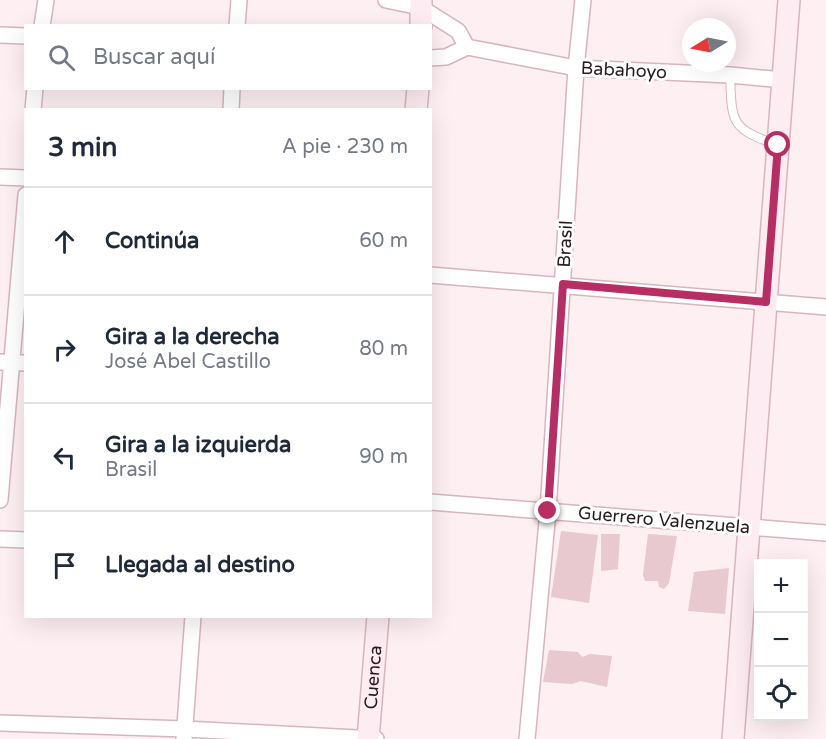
<!DOCTYPE html>
<html lang="es">
<meta charset="utf-8">
<style>
:root{--surface:#fff;--page:#f6f6f7;--text:#1f2937;--muted:#747a83;--line:#e0e1e3}
body{margin:0;font-family:"Varela Round",sans-serif;background:var(--page);color:var(--text)}
.controls{position:absolute;right:18px;bottom:18px;display:grid;overflow:hidden;border-radius:0px;box-shadow:0 6px 24px #0002}
.controls button{width:54px;height:54px;display:grid;place-items:center;padding:0;border:0;border-bottom:2px solid var(--line);background:var(--surface);color:var(--text);font:30px sans-serif}
.compass{position:absolute;left:682px;top:18px;width:54px;height:54px;border-radius:50%;background:var(--surface);box-shadow:0 6px 24px #0002;rotate:260deg}
.stop{position:absolute;width:18px;height:18px;margin:-14px;border:4px solid #b92d65;border-radius:50%;background:#fff}
.stop.end{background:#b92d65;border-color:#fff;box-shadow:0 2px 6px #0008}
.list{margin:0;padding:0;list-style:none}
h2{display:flex;justify-content:space-between;align-items:center;height:78px;margin:0;padding:0 24px;font-size:26px}
h2 small{font-size:20px;font-weight:400;color:var(--muted)}
.list li{display:grid;grid-template-columns:39px 1fr auto;gap:18px;align-items:center;box-sizing:border-box;height:108px;padding:0 24px;border-top:2px solid var(--line)}
.list b{display:block;font-size:22px;white-space:nowrap}
.list p{margin:0;font-size:20px;white-space:nowrap;color:var(--muted)}
.list em{font-size:20px;font-style:normal;color:var(--muted)}
.icon{flex:none;width:33px;height:33px;fill:none;stroke:currentColor;stroke-width:2;stroke-linecap:round;stroke-linejoin:round}
.map{position:relative;flex:none;width:826px;height:739px;overflow:hidden}
.search{position:absolute;background:var(--surface);box-shadow:0 6px 24px #0002;left:24px;top:24px;width:408px;height:66px;display:flex;align-items:center;gap:15px;box-sizing:border-box;padding:0 21px;border-radius:0px;color:var(--muted);font-size:22px}
.panel{position:absolute;background:var(--surface);box-shadow:0 6px 24px #0002;left:24px;top:108px;width:408px;height:510px;border-radius:0px}
.map>svg:first-child{display:block}
</style>
<div class="map">
<svg width="826" height="739" viewBox="0 0 826 739">
<rect width="100%" height="100%" fill="#fdeff2"/>
<path fill="#e8c9d0" d="M561 531 598 535 589 603 551 597Z
M601 534H620L618 569 601 571Z
M648 534 677 536 669 583 664 589 659 587 658 581H645L643 575Z
M729 568 725 614 688 611 694 572Z
M549 650 578 652 582 657 590 654 612 656 607 687 581 681 572 684 543 682Z"/>
<g fill="none" stroke-linecap="round" stroke-linejoin="round">
<defs>
<path id="service" d="M730 75C732 123 730 128 777 145"/>
<path id="minor" d="M386 0 420 7 458 31 467 47
M42 26 46 0
M237 26 239 0
M0 35 26 36
M430 58 446 57 467 47 576 68 730 75 783 80
M33 110 35 88
M231 110 232 88
M0 177 26 178
M430 275 826 307
M0 362 26 363
M0 500 26 195
M430 502 826 533
M0 539 26 540
M0 723 185 729 376 739
M184 739 193 616
M527 739 548 511 576 68 583 0"/>
<g id="secondary">
<path d="M421 26V0"/>
<path d="M416 110 418 88"/>
<path id="s1" d="M368 739 378 616"/>
<path d="M733 739 789 0"/>
</g>
</defs>
<use href="#service" stroke="#d6b6be" stroke-width="10"/>
<use href="#minor" stroke="#d6b6be" stroke-width="18"/>
<use href="#secondary" stroke="#d6b6be" stroke-width="24"/>
<use href="#service" stroke="#fff" stroke-width="8"/>
<use href="#minor" stroke="#fff" stroke-width="15"/>
<use href="#secondary" stroke="#fdecf1" stroke-width="21"/>
</g>
<g fill="none" stroke-linecap="round" stroke-linejoin="round">
<path stroke="#b92d65" stroke-width="8" d="M548 511 563 284 766 302 778 145"/>
</g>
<g text-anchor="middle" dominant-baseline="central" stroke-width="6" stroke-linejoin="round" paint-order="stroke">
<g font-size="18" fill="#271c1f" stroke="#fff">
<text transform="translate(624 70) rotate(3)">Babahoyo</text>
<text transform="translate(565 244) rotate(-87)">Brasil</text>
<text transform="translate(664 520) rotate(5)">Guerrero Valenzuela</text>
<text stroke="none"><textPath href="#s1" startOffset="62">Cuenca</textPath></text>
</g>
</g>
</svg>
<div class="controls">
<button>+</button>
<button>−</button>
<button><svg class="icon" aria-label="locate" viewBox="0 0 24 24"><circle cx="12" cy="12" r="6"/><path d="M12 2v4M12 18v4M2 12h4M18 12h4"/></svg></button>
</div>
<svg class="compass" viewBox="-18 -18 36 36"><path d="M0-13l5 13h-10z" fill="#e53935"/><path d="M0 13l5-13h-10z" fill="#747a83"/></svg>
<div class="stop" style="left:778px;top:145px"></div>
<div class="stop end" style="left:548px;top:511px"></div>
<div class="search"><svg class="icon" aria-label="search" viewBox="0 0 24 24"><circle cx="10" cy="10" r="6"/><path d="M15 15l6 6"/></svg>Buscar aquí</div>
<section class="panel">
<h2>3 min<small>A pie · 230 m</small></h2>
<ul class="list">
<li><svg class="icon" aria-label="ahead" viewBox="0 0 24 24"><path d="M12 20V5M6 11l6-6 6 6"/></svg><div><b>Continúa</b></div><em>60 m</em></li>
<li><svg class="icon" aria-label="right" viewBox="0 0 24 24"><path d="M7 20v-9h11M14 6l5 5-5 5"/></svg><div><b>Gira a la derecha</b><p>José Abel Castillo</p></div><em>80 m</em></li>
<li><svg class="icon" aria-label="left" viewBox="0 0 24 24"><path d="M17 20v-9H6M10 6l-5 5 5 5"/></svg><div><b>Gira a la izquierda</b><p>Brasil</p></div><em>90 m</em></li>
<li><svg class="icon" aria-label="arrive" viewBox="0 0 24 24"><path d="M6 21V4h12l-3 4 3 4H6"/></svg><div><b>Llegada al destino</b></div></li>
</ul>
</section>
</div>
